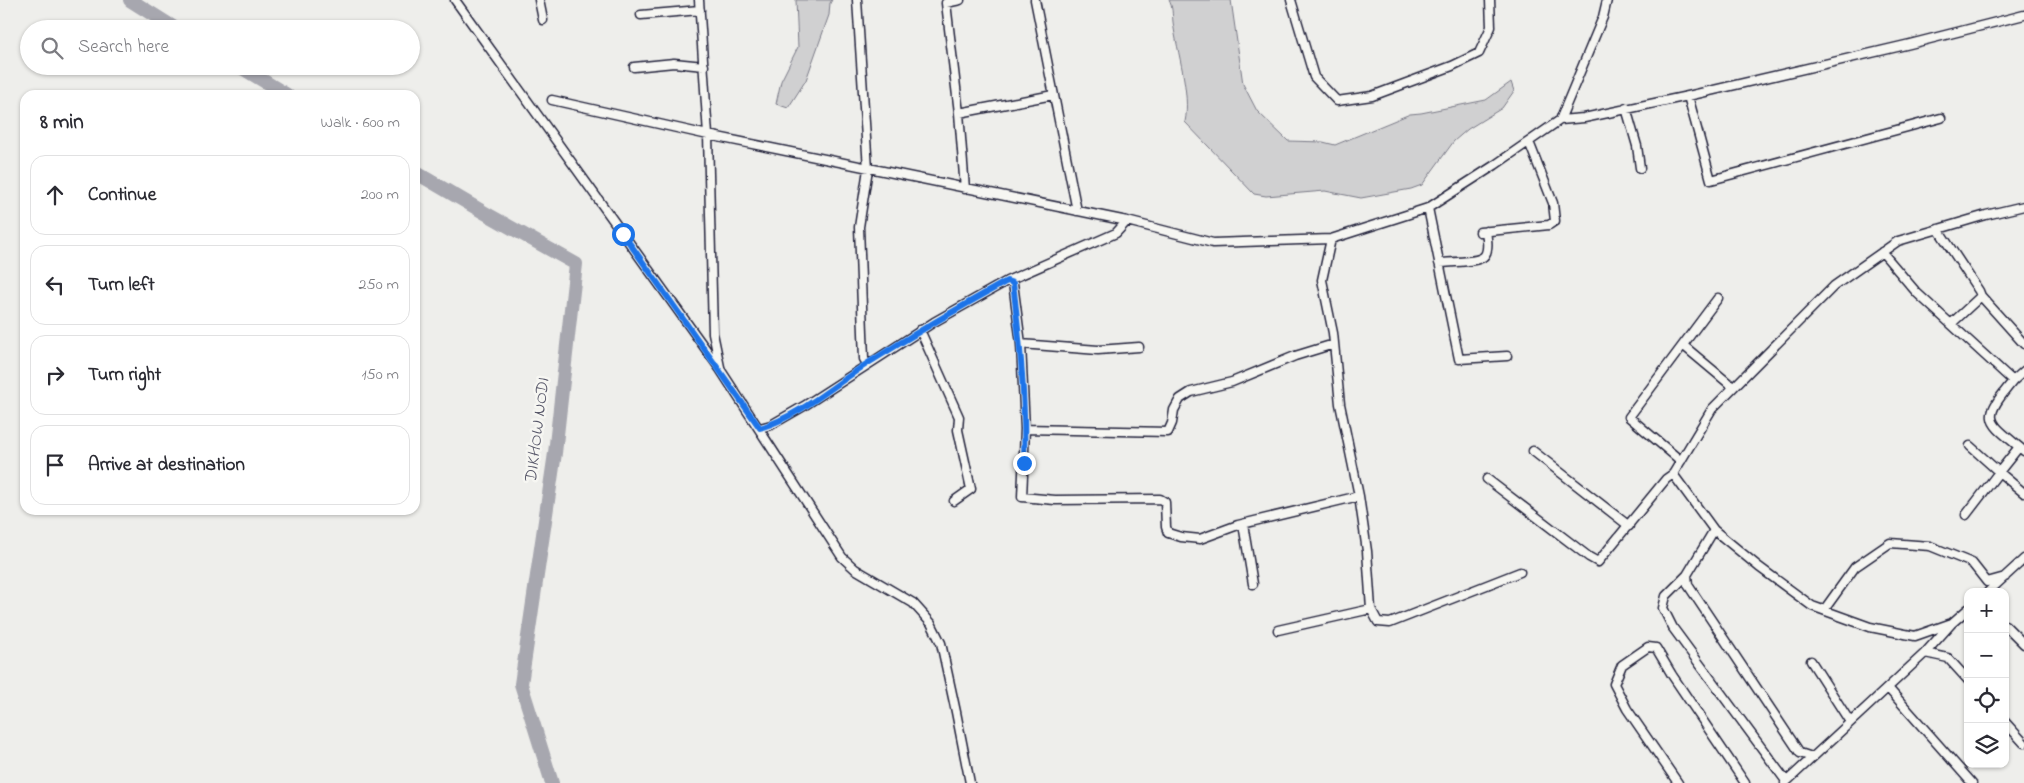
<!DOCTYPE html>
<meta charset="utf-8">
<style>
:root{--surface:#fff;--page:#f2f2f3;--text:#2b2b33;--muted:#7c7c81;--line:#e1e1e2}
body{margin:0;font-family:"Indie Flower",sans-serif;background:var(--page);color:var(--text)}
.controls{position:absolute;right:15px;bottom:15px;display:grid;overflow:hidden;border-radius:10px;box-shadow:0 1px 4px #0004}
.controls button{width:45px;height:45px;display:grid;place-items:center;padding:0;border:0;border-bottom:1px solid var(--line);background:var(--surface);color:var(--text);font:25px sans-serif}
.stop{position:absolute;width:15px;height:15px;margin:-11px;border:4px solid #1a73e8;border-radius:50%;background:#fff}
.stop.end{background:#1a73e8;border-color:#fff;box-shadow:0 1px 5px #0008}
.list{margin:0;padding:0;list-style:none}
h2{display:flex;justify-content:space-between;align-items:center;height:65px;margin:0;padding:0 20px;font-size:21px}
h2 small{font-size:16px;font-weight:400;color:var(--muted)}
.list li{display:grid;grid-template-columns:32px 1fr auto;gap:15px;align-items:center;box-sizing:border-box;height:80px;margin:0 10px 10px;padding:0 10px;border:1px solid var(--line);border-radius:15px}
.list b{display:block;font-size:19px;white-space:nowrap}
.list em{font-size:16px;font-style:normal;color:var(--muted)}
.icon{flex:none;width:28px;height:28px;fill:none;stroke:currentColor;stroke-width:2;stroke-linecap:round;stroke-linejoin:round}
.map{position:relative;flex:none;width:2024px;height:783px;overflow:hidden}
.search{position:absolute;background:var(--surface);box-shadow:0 1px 4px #0004;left:20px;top:20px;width:400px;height:55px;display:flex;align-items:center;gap:12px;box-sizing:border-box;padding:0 18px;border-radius:28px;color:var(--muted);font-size:19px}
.panel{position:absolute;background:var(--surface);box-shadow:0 1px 4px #0004;left:20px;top:90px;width:400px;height:425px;border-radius:15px}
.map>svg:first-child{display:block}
</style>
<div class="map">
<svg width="2024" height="783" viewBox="0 0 2024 783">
<rect width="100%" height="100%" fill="#eeeeeb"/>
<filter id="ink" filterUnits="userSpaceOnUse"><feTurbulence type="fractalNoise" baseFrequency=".02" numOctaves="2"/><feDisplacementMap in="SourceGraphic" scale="10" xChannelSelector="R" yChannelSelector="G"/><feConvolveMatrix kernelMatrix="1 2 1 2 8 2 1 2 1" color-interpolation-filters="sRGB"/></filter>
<g filter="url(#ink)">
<path fill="#d0d0d1" stroke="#797986" d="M796 0H832L830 3 829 15 806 80 788 108 776 104 781 81 798 47Z
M1169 0H1231L1243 84 1257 111 1288 141 1323 142 1335 145 1410 114 1421 113 1486 100 1511 82 1514 91 1502 108 1468 129 1454 141 1422 185 1411 189 1361 198 1325 191 1266 196 1254 194 1185 122C1191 93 1177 52 1173 22 1172 13 1173 8 1169 0Z"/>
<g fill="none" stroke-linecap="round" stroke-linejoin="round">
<path stroke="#a7a7af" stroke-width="14" d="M130 0 176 29
M239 66 287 95
M415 172 485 213 576 264 555 453 521 684 552 783"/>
<defs>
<path id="street" d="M455 0 720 369 842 557 855 569 913 603 931 623 941 643 956 712 970 783
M539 0 543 20
M699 0 708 135 713 333 720 367
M857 0 868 169 859 227 864 359 867 364
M960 0 946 3 959 113 965 189
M1035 0 1077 211
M1291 0 1314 77 1337 101 1372 96 1452 66 1479 53 1491 27 1490 0
M641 15 700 10
M634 67 674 63 704 66
M1688 96 1711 180 1941 118
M552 100 708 135 1127 221 1213 243 1331 239 1428 208 1495 165 1560 120 1584 118 1688 96 1910 44 2024 15
M1626 108 1637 146 1640 168
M959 113 1053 95
M1560 120 1603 17 1607 0
M1428 208 1459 359 1507 356
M1938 229 1979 291 1981 296 2024 344
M1480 232 1549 225 1555 221 1553 203 1529 142
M1331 239 1322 280 1333 333 1340 404 1359 496 1367 551 1371 609 1378 622 1390 623 1520 572
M1882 252 1917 293 2013 381 2024 371
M1439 263C1449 262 1480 263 1485 255 1489 249 1487 238 1486 231
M1007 281 1013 283 1021 344 1025 429 1022 497 1055 500 1160 499 1165 502 1166 527 1168 533 1181 537 1200 539 1238 525 1359 496
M1952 323 1981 296
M920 330 959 417 958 430 971 489 954 501
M1021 344 1098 350 1139 347
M1684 346 1733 387
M2013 381C1980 421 1987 420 2024 451
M760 428 771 425 804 406 934 322 1007 281 1116 233 1127 221
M1025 429 1168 432 1172 423 1174 410 1180 399 1191 392 1232 382 1295 356 1334 344
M1970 446 1999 472 2019 447
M1533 451 1629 526
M1681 461 1629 417 1718 298
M1487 479 1589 557 1598 562 1666 479 1673 474
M1966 515 1999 472 2024 493
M1243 524 1253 584
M1714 530 1687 575 1688 585 1800 753 1812 757
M1687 575 1666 596 1663 608 1673 628 1786 781
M1988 592 2024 559
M1968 609 1952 623 1915 636 1870 627 1812 606 1759 567 1714 530 1673 474 1712 409 1834 286 1898 241 1986 215 2024 206
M1824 610 1855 567 1890 543 1930 546 1972 563 1987 582 2005 577
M2005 625 2024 644
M1278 630 1371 609
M1925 653 1948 658 1968 680
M1811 661 1850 722
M1888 688 1972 783
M2005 722 2024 743
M1678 783 1627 709 1614 684 1622 665 1648 647 1656 648 1672 675 1745 783
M1785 783 1925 653 1951 624"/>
</defs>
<use href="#street" stroke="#22223b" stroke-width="11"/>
<use href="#street" stroke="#f6f6f2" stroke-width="8"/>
</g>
</g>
<g fill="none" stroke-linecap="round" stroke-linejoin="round" filter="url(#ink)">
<path stroke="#1a73e8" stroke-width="6" d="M623 234 760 428C800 416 834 385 868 363 914 334 960 307 1007 281L1013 283C1020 343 1026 403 1024 463"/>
</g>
<g text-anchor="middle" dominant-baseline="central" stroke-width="5" stroke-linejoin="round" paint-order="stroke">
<g font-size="18" font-style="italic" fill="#575769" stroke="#f6f6f2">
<text transform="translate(538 431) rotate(-83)">DIKHOW NODI</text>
</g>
</g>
</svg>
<div class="controls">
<button>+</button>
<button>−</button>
<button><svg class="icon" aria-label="locate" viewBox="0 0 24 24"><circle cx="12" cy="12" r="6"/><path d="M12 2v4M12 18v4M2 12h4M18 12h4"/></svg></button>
<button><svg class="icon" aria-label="layers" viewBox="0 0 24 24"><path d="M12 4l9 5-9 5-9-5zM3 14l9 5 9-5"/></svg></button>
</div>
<div class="stop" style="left:623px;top:234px"></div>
<div class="stop end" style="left:1024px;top:463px"></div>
<div class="search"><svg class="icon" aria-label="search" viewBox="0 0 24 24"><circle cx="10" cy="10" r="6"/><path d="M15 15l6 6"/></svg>Search here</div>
<section class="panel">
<h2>8 min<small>Walk · 600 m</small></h2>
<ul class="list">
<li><svg class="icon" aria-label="ahead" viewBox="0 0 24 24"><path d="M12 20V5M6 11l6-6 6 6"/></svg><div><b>Continue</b></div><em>200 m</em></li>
<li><svg class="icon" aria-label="left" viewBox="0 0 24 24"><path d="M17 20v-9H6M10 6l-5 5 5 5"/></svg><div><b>Turn left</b></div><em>250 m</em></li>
<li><svg class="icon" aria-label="right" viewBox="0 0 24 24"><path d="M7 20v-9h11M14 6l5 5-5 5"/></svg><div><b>Turn right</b></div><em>150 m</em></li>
<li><svg class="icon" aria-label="arrive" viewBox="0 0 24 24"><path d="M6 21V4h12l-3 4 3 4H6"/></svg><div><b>Arrive at destination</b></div></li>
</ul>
</section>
</div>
